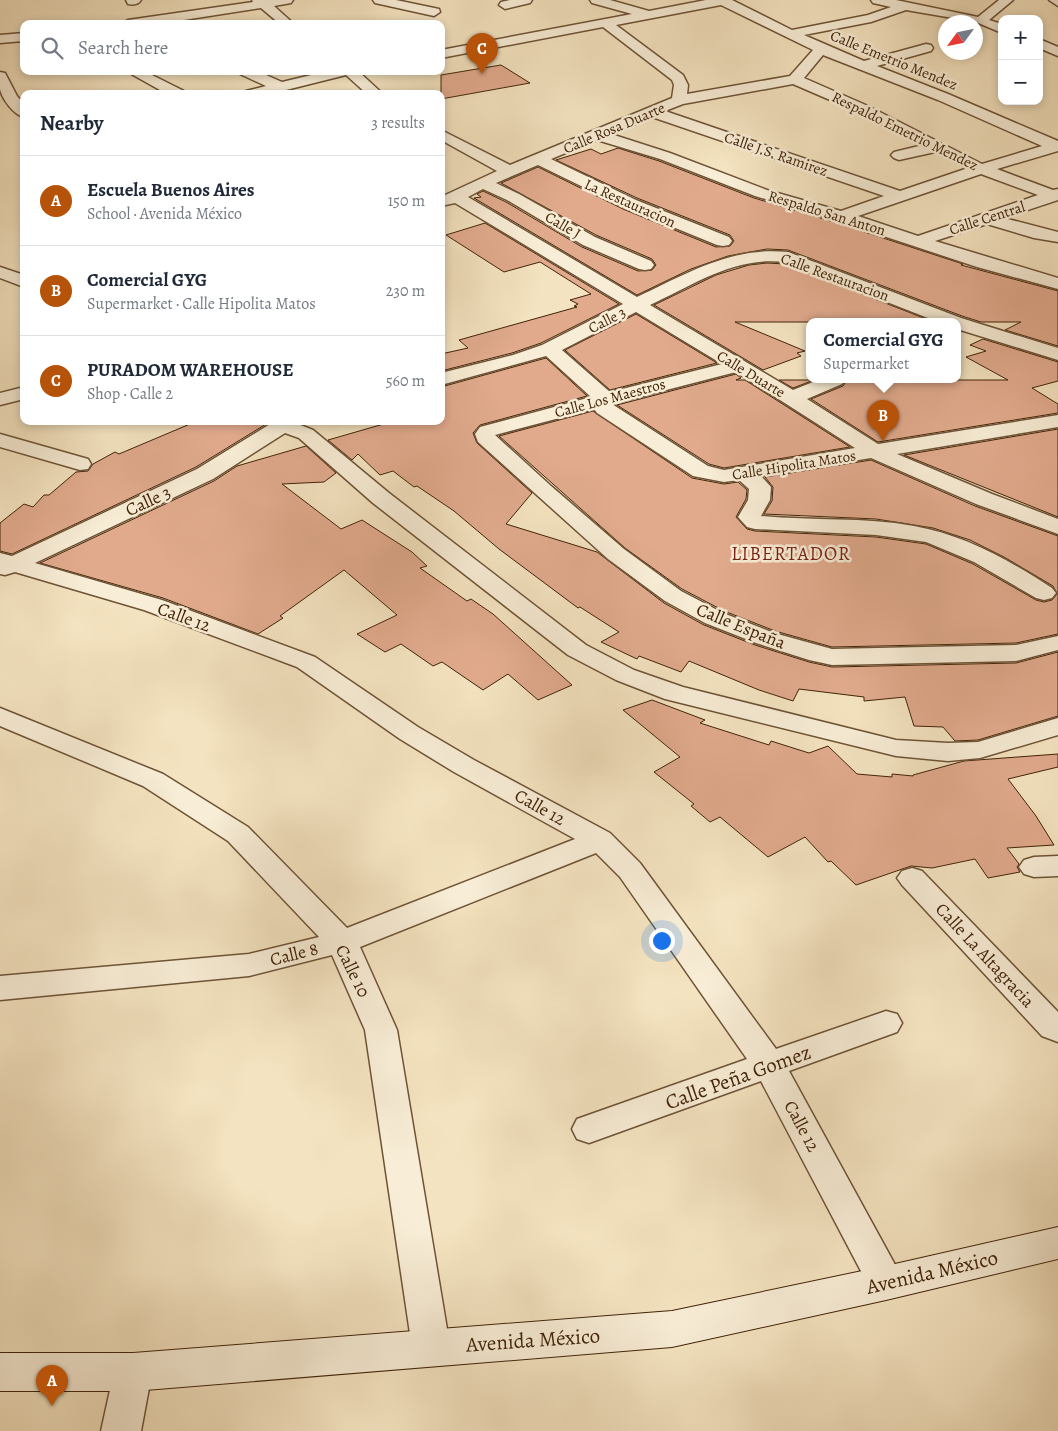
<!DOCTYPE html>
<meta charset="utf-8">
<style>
:root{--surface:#fff;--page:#f2f2f3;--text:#1f2937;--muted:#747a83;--line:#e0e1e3;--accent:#b45309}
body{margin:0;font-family:Alegreya,serif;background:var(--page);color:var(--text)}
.controls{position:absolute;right:15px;top:15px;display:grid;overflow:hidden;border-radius:10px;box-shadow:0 2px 8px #0003}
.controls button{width:45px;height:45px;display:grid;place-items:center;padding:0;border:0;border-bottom:1px solid var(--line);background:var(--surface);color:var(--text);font:25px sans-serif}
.compass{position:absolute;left:938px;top:15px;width:45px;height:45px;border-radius:50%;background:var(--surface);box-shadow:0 2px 8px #0003;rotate:237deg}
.you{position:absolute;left:661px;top:940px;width:18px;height:18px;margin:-12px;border:4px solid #fff;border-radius:50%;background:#1a73e8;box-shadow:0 0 0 8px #1a73e833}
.badge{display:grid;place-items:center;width:32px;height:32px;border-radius:50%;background:var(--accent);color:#fff;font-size:16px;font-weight:700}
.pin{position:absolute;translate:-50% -41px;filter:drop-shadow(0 1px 2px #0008)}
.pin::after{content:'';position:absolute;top:26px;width:18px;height:15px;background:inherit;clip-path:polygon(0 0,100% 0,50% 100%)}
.popup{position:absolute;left:806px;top:318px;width:155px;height:65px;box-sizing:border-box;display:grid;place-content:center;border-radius:10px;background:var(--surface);filter:drop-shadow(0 1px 4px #0005);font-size:16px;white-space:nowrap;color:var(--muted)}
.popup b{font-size:19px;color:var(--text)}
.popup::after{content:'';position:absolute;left:50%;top:100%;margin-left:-10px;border:10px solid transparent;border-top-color:var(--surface)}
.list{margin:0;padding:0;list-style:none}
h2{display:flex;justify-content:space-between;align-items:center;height:65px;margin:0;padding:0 20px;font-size:21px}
h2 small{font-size:16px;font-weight:400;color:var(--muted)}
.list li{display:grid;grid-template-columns:32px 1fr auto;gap:15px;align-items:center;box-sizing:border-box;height:90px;padding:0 20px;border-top:1px solid var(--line)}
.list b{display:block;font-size:19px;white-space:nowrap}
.list p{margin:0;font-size:16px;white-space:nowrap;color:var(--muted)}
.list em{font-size:16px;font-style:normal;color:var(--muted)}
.icon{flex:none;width:28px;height:28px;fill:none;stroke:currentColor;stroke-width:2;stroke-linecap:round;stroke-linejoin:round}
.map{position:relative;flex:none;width:1058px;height:1431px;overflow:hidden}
.search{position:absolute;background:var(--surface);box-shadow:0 2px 8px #0003;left:20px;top:20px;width:425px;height:55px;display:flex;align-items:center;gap:12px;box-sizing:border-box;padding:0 18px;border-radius:10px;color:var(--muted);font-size:19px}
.panel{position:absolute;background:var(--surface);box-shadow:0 2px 8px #0003;left:20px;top:90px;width:425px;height:335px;border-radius:10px}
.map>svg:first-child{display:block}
</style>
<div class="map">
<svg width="1058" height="1431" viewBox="0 0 1058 1431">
<rect width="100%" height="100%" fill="#f4e3c0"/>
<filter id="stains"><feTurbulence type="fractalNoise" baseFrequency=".004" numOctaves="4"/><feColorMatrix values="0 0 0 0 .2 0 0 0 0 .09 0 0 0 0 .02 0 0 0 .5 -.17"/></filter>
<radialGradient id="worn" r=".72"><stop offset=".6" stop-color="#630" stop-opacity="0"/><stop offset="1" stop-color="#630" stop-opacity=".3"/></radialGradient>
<path fill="#e1aa8d" stroke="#412308" d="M501 65 530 83 441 99V75Z
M618 148 659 161 754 198 834 222 963 264 961 265 1058 291V346L1005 330 1021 322H981L962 316 788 250 767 249 728 256 691 269 637 295 474 198 481 197 477 194 483 191 506 202 582 247 638 271 652 270 656 265 652 259 596 235 501 183 538 167 623 209 716 247 730 246 734 241 730 235 637 198 556 160 591 149 601 154Z
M485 223 619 304 541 343 512 353 441 371V354L468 348 459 340 577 307 574 306 578 304 570 300 591 294 540 262 504 272 446 235Z
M767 263 785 264 934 322H735L805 351 797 353 801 356 763 370 654 305 716 275 749 265Z
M636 314 717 363 610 390 565 350Z
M983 339 1058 362V381L1032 388 1058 404V413L878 442 811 399 843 386 847 380H1008L966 357 986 351 970 345Z
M546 358 587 396 480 425 473 433 477 443 532 493 506 524 597 552 664 603 704 625 755 645 809 662 832 667 1016 663 1058 652V716L978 740 955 741 943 727 914 726 905 697 864 701V697L799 689 793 701 759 690 689 661 681 672 639 656 637 659 601 642 619 632 580 607 578 608 499 549 454 511 417 486 414 487 393 471 380 475 358 454 352 460 328 440 394 421H441V387Z
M736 374 741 378 736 380H745L850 447 724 468 709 464 617 405Z
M779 380H814L793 388Z
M593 411 692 478 724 484 738 482 747 490 746 499 736 517 747 529 755 531 876 537 926 544 973 564 1036 600 1044 602 1052 600 1057 594 1053 586 1004 557 970 540 933 528 876 519 764 514 772 501 773 487 765 477 871 460 975 506 1058 536V634L1016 643 832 647 775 631 724 611 682 589 625 548 499 436Z
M197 421H271L196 467 12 554 0 551V523L24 504 33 507 44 495H49L76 472 88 471 93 464 115 452 119 454Z
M1058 429V517L904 455Z
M306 446 336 473 324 482 282 484 341 529 362 520 412 552 427 566 420 568 467 601 471 599 493 614 572 685 538 700 508 674 483 690 442 662 433 666 401 644 385 652 357 634 397 615 344 570 280 616 283 618 258 634 163 598 40 563 214 481 237 466Z
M652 700 705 720 700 723 769 745 771 741 809 753 828 746 857 774 892 777V774L913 776V775L964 761 1058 754V767L1008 779 1036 816 1054 845 1007 848 1019 864 1017 867 1020 872 988 878 975 859 932 868 911 866 856 885 831 861 828 862 805 837 768 857 720 817 710 822 691 806 694 804 654 772 680 757 623 710Z"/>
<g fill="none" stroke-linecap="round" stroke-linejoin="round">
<defs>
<path id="street" d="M126 0H141C138 5 133 5 128 4Z
M252 0H293L291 3 274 6 294 24H280L261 8 158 24H122L128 20 253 2Z
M373 0H396L439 9 440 12 434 16 375 3Z
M510 0H532L530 3 505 9 499 5 501 2Z
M590 0H610L649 11 706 0H732L792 30 868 15 891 7 873 3 871 0H896L978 17 999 0H1013L989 20 1002 24V33L976 22 906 10 871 22 804 35 864 61 926 44 931 45 933 48 931 51 877 66 948 94 1058 141V151L997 169 1053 190 1058 189V200L1004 218 1058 232V242L1034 238 987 224 935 241 1058 278V289L977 267 835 220 755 196 660 159 597 140 551 159 636 200 729 237 732 241 729 245 723 246 717 245 624 207 538 165 496 183 519 194 595 237 651 261 654 265 651 269 645 270 639 269 583 245 507 200 483 189 468 197 637 297C686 274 732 246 788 252L961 318 1058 348V360L957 329V322H938L785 262C735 256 693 285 650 305L793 390 818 380H845L842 384 807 399 878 444 1058 415V427L897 454 992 494 1058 519V534L976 504 871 458 761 476 771 487 770 500 761 516C812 521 863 517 914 526 965 535 1009 560 1052 588L1056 593 1052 598 1044 600 1036 598 974 562 926 542 876 535 755 529 747 527 738 517 748 500 749 489 739 480 724 482 693 476 597 413 594 409 495 435 551 486 624 549 681 591 723 613 774 633 832 649 1016 645 1058 636V650L1016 661 832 665 809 660 756 643 705 623 665 601 608 559 478 442 475 434 480 427 591 397 546 356 441 385V373L513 355 542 345 623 304 455 203 441 206V197L497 171 441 140V130L510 165 672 98 674 85 672 80 603 27 441 58V50L632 14 592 3ZM721 5 813 50 790 76 687 94 688 85 683 75 616 25ZM823 55 938 100 1042 146 982 164 868 106 804 78ZM793 84 858 112 923 145 894 152 891 155 894 158 899 160 935 152 968 168 900 191 665 111 683 104ZM652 117 884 196 841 211 767 190 670 153 611 134ZM981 174 1038 195 918 236 858 216ZM636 312 722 364 610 392 562 350ZM736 372 855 448 724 470 708 466 612 404Z
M1049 0H1058V6Z
M24 33V41L0 43V35Z
M1039 39 1058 47V56L1039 48Z
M126 71H144L184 91 186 94H167Z
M238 71H257L282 82 328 71H358L383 94H367L346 75 270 94H244L246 91 266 86 240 74Z
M0 72 5 73 17 96 24 104V117C14 115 2 99 0 89 0 84 0 77 0 72Z
M0 267 24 275V287L0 278Z
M24 387V399L0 405V393Z
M275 421H300L298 424 313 430 389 493 586 645 634 670 683 687 896 740 948 743 978 742 1058 718V735L980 758 948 761 896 756 665 699 616 680 568 655 373 503 299 438 285 433 213 479 35 563 162 600 315 657 418 727 474 760 610 833 640 863 776 1049 886 1011 897 1014 902 1023 897 1032 789 1071 899 1272 905 1283 899 1294 886 1299 873 1294 761 1081 589 1143 577 1139 572 1129 577 1119 747 1059 620 877 596 853 360 947 397 1030 450 1347 445 1359 431 1364 417 1359 412 1347 365 1030 332 955 249 976 0 1000V976L249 954 319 937 228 841 143 786 0 726V708L163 774 248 827 347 928 575 839 454 772 400 739 297 667 144 610 15 572 5 575 0 574V553L12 556 197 469Z
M0 434 88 459 91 464 88 469 80 470 0 447Z
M1058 856V876L1034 877 1024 874 1019 867 1024 860 1034 857Z
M912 868 922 871 1058 1012V1042L1042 1036 902 885 897 878 902 871Z
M133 1354 147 1360 152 1372 141 1431H101L114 1372 119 1360Z"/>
<path id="secondary" d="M1058 1227V1259L886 1300 672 1347 133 1391H0V1353H133L672 1311 886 1266Z"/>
</defs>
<use href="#street" stroke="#6e5336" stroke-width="3"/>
<use href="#secondary" stroke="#412308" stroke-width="2"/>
<use href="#street" fill="#f8edd6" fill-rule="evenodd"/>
<use href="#secondary" fill="#f8edd6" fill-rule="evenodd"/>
</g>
<g text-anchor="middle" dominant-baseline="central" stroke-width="5" stroke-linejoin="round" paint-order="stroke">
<g font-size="15" fill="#412308" stroke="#f8edd6">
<text transform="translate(894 60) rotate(22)">Calle Emetrio Mendez</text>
<text transform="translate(614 128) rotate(-23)">Calle Rosa Duarte</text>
<text transform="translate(905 131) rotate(26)">Respaldo Emetrio Mendez</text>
<text transform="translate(776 154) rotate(19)">Calle J.S. Ramirez</text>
<text transform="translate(630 203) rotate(24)">La Restauracion</text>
<text transform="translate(827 213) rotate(17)">Respaldo San Anton</text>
<text transform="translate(987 218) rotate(-18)">Calle Central</text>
<text transform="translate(563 225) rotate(30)">Calle J</text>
<text transform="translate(835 277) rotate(20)">Calle Restauracion</text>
<text transform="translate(607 320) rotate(-27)">Calle 3</text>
<text transform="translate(751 374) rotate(31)">Calle Duarte</text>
<text transform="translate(610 398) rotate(-15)">Calle Los Maestros</text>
<text transform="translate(794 465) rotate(-9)">Calle Hipolita Matos</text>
</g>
<g font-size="18" fill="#412308" stroke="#f8edd6">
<text transform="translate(148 501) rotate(-25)">Calle 3</text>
<text transform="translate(184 617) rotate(20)">Calle 12</text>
<text transform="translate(741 626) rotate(22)">Calle España</text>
<text transform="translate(540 807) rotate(29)">Calle 12</text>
<text transform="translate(294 954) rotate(-14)">Calle 8</text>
<text transform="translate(985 955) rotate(47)">Calle La Altagracia</text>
<text transform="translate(353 971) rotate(64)">Calle 10</text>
<text transform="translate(802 1126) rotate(62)">Calle 12</text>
</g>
<g font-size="19" letter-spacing="1" fill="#7a1f14" stroke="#f8edd6">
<text x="791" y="554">LIBERTADOR</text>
</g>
<g font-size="21" fill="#412308" stroke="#f8edd6">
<text transform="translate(738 1077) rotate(-20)">Calle Peña Gomez</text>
<text transform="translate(932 1272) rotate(-13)">Avenida México</text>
<text transform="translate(533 1340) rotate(-4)">Avenida México</text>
</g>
</g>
<rect width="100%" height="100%" filter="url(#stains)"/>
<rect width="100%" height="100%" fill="url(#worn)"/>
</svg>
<div class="controls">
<button>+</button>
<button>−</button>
</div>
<svg class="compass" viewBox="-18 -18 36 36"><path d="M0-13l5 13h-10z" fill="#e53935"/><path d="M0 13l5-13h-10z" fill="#747a83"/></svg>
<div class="you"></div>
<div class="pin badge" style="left:52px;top:1406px">A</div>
<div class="pin badge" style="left:883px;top:441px">B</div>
<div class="popup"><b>Comercial GYG</b>Supermarket</div>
<div class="pin badge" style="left:482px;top:74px">C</div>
<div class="search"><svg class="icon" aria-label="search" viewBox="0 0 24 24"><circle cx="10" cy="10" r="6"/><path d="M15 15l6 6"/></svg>Search here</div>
<section class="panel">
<h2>Nearby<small>3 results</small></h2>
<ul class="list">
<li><span class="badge">A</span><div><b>Escuela Buenos Aires</b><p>School · Avenida México</p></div><em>150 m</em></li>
<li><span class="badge">B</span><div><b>Comercial GYG</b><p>Supermarket · Calle Hipolita Matos</p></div><em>230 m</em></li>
<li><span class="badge">C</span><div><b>PURADOM WAREHOUSE</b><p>Shop · Calle 2</p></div><em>560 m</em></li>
</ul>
</section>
</div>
